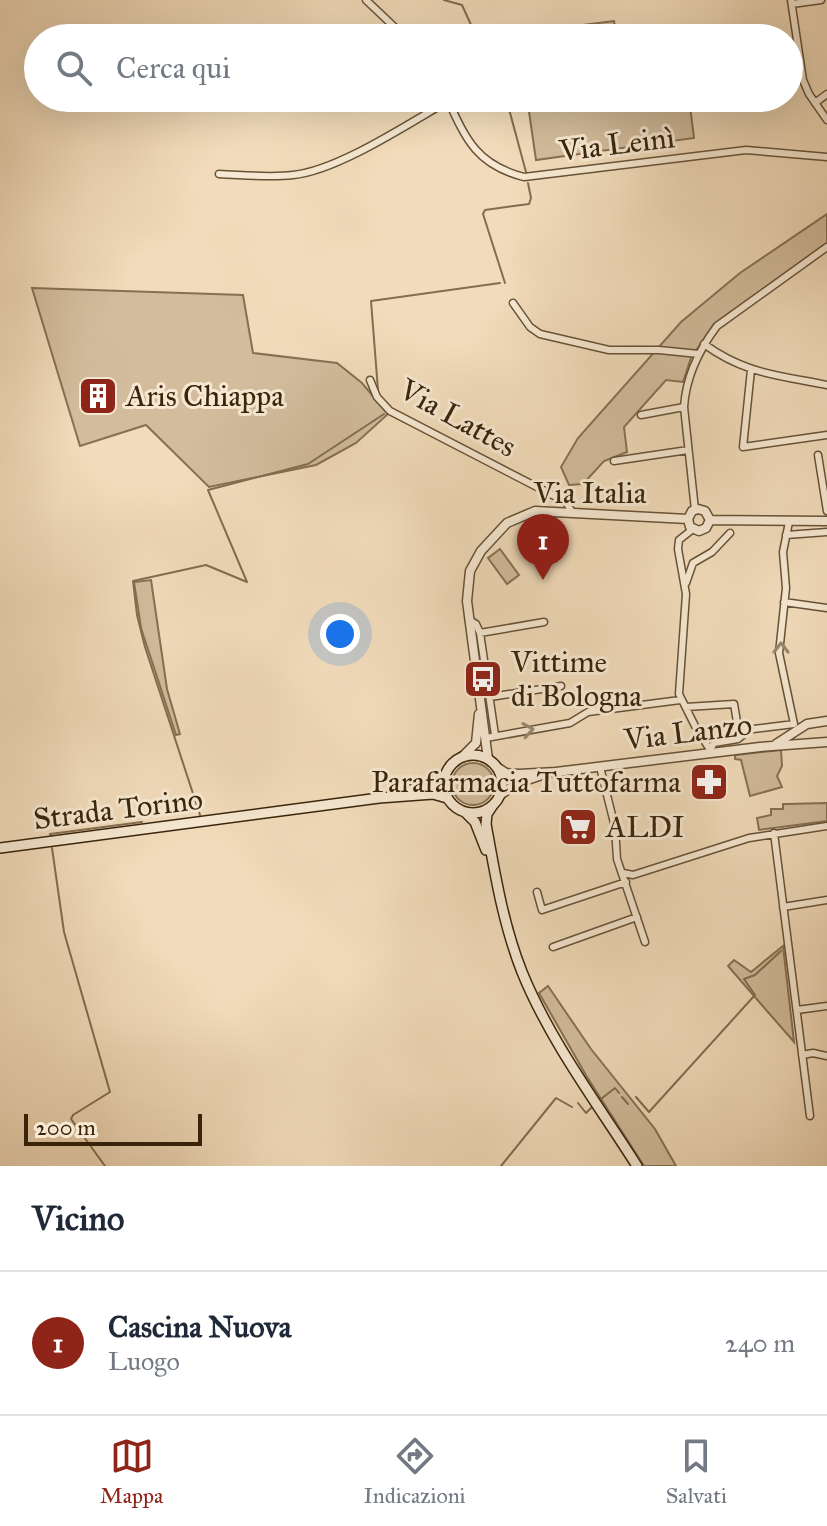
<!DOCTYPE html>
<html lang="it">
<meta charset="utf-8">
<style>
:root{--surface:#fff;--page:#f2f2f3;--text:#1f2937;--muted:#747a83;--line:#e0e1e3;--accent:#8f2418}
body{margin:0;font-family:"IM FELL Great Primer",serif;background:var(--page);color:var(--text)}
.scale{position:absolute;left:24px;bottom:20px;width:178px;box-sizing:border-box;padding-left:8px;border:4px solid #39240a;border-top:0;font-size:22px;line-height:28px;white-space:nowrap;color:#39240a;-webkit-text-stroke:6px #f6e8d2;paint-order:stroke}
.you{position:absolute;left:340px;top:634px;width:28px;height:28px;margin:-20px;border:6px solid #fff;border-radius:50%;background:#1a73e8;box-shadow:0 0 0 12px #1a73e833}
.badge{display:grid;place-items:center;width:52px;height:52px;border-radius:50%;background:var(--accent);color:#fff;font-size:26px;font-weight:700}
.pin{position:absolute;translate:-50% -66px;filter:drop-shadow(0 2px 4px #0008)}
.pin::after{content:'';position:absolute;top:42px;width:28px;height:24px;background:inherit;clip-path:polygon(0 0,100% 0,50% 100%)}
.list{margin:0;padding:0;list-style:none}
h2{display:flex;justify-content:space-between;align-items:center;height:104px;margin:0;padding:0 32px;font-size:34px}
h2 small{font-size:26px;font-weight:400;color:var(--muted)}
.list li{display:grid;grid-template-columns:52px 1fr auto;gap:24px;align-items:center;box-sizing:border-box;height:144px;padding:0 32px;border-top:2px solid var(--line)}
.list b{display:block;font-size:30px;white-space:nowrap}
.list p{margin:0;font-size:26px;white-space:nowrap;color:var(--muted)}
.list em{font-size:26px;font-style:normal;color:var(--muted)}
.icon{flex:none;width:44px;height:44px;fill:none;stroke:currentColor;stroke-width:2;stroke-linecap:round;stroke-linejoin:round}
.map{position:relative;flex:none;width:827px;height:1166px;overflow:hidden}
.search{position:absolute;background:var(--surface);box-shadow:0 8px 32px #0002;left:24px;right:24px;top:24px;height:88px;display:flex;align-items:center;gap:20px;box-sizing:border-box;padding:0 28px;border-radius:44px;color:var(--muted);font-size:30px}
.sheet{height:248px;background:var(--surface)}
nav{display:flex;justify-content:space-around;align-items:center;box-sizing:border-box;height:112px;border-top:2px solid var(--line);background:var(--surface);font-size:22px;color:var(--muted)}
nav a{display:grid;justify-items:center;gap:4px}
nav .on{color:var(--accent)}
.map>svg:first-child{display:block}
</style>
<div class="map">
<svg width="827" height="1166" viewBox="0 0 827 1166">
<rect width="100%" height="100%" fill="#f1dbba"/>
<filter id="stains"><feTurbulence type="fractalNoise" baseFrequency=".0025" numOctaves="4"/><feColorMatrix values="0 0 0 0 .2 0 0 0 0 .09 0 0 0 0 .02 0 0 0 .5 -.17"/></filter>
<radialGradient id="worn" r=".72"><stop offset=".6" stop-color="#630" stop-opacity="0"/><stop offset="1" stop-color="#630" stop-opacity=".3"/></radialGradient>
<path fill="#d2bc9c" stroke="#867053" stroke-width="2" d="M614 21 617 38H519V33Z
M527 98H625L626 103 659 98H689L694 138 536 160Z
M827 214V243L714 324 691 358 683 382 666 380 624 427 627 452 604 461 583 484 569 485 561 467 578 438 681 322 740 273Z
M32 288 243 295 253 353 337 363 362 383 388 414 356 443 316 465 209 487 146 425 80 446Z
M500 549 519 575 507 584 488 558Z
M151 580 167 689 180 734 176 735 141 628 134 582Z
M781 750 782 766 777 776 782 787 750 796 741 760 735 759V755Z
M452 784a21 21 0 1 1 42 0a21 21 0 1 1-42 0Z
M827 803V821L759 830 757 818 771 815V809H783V804H787Z
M783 946 794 1042 728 966 734 960 751 972Z
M548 986 591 1049 655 1129 676 1166H644L587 1077 539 993Z"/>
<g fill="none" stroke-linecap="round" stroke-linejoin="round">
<path stroke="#826d50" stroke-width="2" d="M444 0 462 5 477 38
M506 98 526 172
M505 283 483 214 485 210 529 204 531 198 528 183
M378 390 371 301 500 283
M200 815 145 647 137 615 133 581 206 565 247 582 208 490 308 464 384 414
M51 836 50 834 142 822
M52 848 64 932 110 1092 73 1115 71 1119 105 1166
M622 1097 628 1104
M636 1097 649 1112 755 995 744 979 755 975 781 951
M601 1099 615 1088 619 1093
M578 1103 586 1113 593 1106
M501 1166 556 1098 572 1107"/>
<defs>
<path id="minor" d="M366 0 406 38
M791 0 803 80 809 94 827 120
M792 4 821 0
M447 98C466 140 477 165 524 177L746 150 827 157
M815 103 827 94
M219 174C244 175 269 178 293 175 337 171 408 124 448 101
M513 303 530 327 540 334 609 350H659L699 354
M704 344C745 374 778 375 827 385
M751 370 743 447 827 435
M370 380 377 397 390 411 566 502 572 512
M641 415 684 407
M818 455 827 511
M614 461 688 450
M695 510 684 407C686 376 699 350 717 326L827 247
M789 522 783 552 786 588 779 653 794 724
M693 529 679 540 678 549 686 594 679 694 695 726 712 753
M786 535 827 532
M686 583 693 563 712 552 730 533
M784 602 827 608
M469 620 476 624 480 633 495 735
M480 633 544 622
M490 697 561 686
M686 707 734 704 737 722 745 730 794 724
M486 738 570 723 588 712 680 700
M711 748 714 743 738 739 748 731
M600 767 615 827 617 859 645 942
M774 833 810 1116
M623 873 633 875 749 838 827 826
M537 892 542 910 626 882
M783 907 827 900
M553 947 637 917
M797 1010 827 1006
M802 1055 813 1053 827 1056"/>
<path id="tertiary" d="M688 519 690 527 699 531 706 528 710 520
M688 519 692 511 698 509 705 511 710 520
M710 520 827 521
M776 744 807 724 827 721
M463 756 476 743 479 714
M488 759 467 601 470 571 481 551 507 523 535 511 688 519
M497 767 506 773 519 774 556 772 760 747 827 742
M500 795 518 783 539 776"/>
<path id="secondary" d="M444 784a29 29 0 1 1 58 0a29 29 0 1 1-58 0Z
M406 791 435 784 444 779
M493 805 487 814 486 824C495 874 503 924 522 972 550 1041 597 1103 637 1166
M465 812 475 822 486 850
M0 848 379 798 433 794 447 798"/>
</defs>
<use href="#minor" stroke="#675236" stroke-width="9"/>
<use href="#tertiary" stroke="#675236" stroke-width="11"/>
<use href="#secondary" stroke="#39240a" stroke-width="12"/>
<use href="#minor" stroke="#f6e8d2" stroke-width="6"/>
<use href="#tertiary" stroke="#f6e8d2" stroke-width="8"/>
<use href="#secondary" stroke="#f6e8d2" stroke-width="9"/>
</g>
<defs><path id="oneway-chevron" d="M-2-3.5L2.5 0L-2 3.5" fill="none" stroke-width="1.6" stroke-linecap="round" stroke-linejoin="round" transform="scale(2)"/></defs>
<g stroke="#98866e">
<use href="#oneway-chevron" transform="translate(781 648) rotate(-90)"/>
<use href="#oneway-chevron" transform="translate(528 730) rotate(-9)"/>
</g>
<defs>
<symbol id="building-square" viewBox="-11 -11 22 22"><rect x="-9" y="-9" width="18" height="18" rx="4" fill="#8f2418" stroke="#f6e8d2"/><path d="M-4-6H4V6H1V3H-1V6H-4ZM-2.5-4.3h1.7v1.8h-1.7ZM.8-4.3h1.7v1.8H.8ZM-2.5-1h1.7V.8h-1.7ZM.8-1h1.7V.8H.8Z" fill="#fff"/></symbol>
<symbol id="bus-square" viewBox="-11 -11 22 22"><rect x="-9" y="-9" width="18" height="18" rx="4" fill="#8f2418" stroke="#f6e8d2"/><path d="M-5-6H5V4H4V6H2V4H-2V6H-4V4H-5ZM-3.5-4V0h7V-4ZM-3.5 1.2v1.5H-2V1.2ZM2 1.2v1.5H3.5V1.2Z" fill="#fff"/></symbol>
<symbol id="pharmacy-square" viewBox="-11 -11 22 22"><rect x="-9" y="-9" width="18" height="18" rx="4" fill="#8f2418" stroke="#f6e8d2"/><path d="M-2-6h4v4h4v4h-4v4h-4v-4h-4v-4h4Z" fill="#fff"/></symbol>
<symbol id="supermarket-square" viewBox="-11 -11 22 22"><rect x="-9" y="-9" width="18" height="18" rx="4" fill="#8f2418" stroke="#f6e8d2"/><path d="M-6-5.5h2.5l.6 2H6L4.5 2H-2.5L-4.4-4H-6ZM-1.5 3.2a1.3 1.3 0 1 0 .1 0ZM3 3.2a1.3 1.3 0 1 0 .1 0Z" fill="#fff"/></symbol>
</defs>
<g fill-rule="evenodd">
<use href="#building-square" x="76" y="374" width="44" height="44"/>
<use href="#bus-square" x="461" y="657" width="44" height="44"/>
<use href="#pharmacy-square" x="687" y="760" width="44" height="44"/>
<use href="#supermarket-square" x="556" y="805" width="44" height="44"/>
</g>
<g text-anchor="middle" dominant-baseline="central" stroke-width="6" stroke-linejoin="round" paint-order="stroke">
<g font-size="30" fill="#39240a" stroke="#f6e8d2">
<text transform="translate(617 144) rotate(-7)">Via Leinì</text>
<text transform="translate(458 418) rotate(29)">Via Lattes</text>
<text x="590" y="493">Via Italia</text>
<text transform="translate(688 732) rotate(-7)">Via Lanzo</text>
<text transform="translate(118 809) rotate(-7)">Strada Torino</text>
</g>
<g font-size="30" fill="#39240a" stroke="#f6e8d2" text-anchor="start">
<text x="126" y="396">Aris Chiappa</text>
<text x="511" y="662">Vittime<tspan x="511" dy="34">di Bologna</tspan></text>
<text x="681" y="782" text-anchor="end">Parafarmacia Tuttofarma</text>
<text x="606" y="827">ALDI</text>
</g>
</g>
<rect width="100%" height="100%" filter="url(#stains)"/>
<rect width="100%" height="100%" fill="url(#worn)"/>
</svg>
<div class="scale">200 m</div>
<div class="you"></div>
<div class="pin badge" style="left:543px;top:580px">1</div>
<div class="search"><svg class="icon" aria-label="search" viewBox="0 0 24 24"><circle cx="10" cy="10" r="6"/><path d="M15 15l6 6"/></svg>Cerca qui</div>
</div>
<section class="sheet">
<h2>Vicino<small></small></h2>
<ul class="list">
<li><span class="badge">1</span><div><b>Cascina Nuova</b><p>Luogo</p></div><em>240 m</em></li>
</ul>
</section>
<nav>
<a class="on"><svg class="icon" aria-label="map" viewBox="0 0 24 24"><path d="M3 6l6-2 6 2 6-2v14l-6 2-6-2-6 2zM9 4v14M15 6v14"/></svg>Mappa</a>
<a><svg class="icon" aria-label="directions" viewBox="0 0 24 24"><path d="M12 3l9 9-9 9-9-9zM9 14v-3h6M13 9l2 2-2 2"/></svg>Indicazioni</a>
<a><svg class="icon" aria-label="saved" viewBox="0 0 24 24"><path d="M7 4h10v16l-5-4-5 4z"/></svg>Salvati</a>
</nav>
